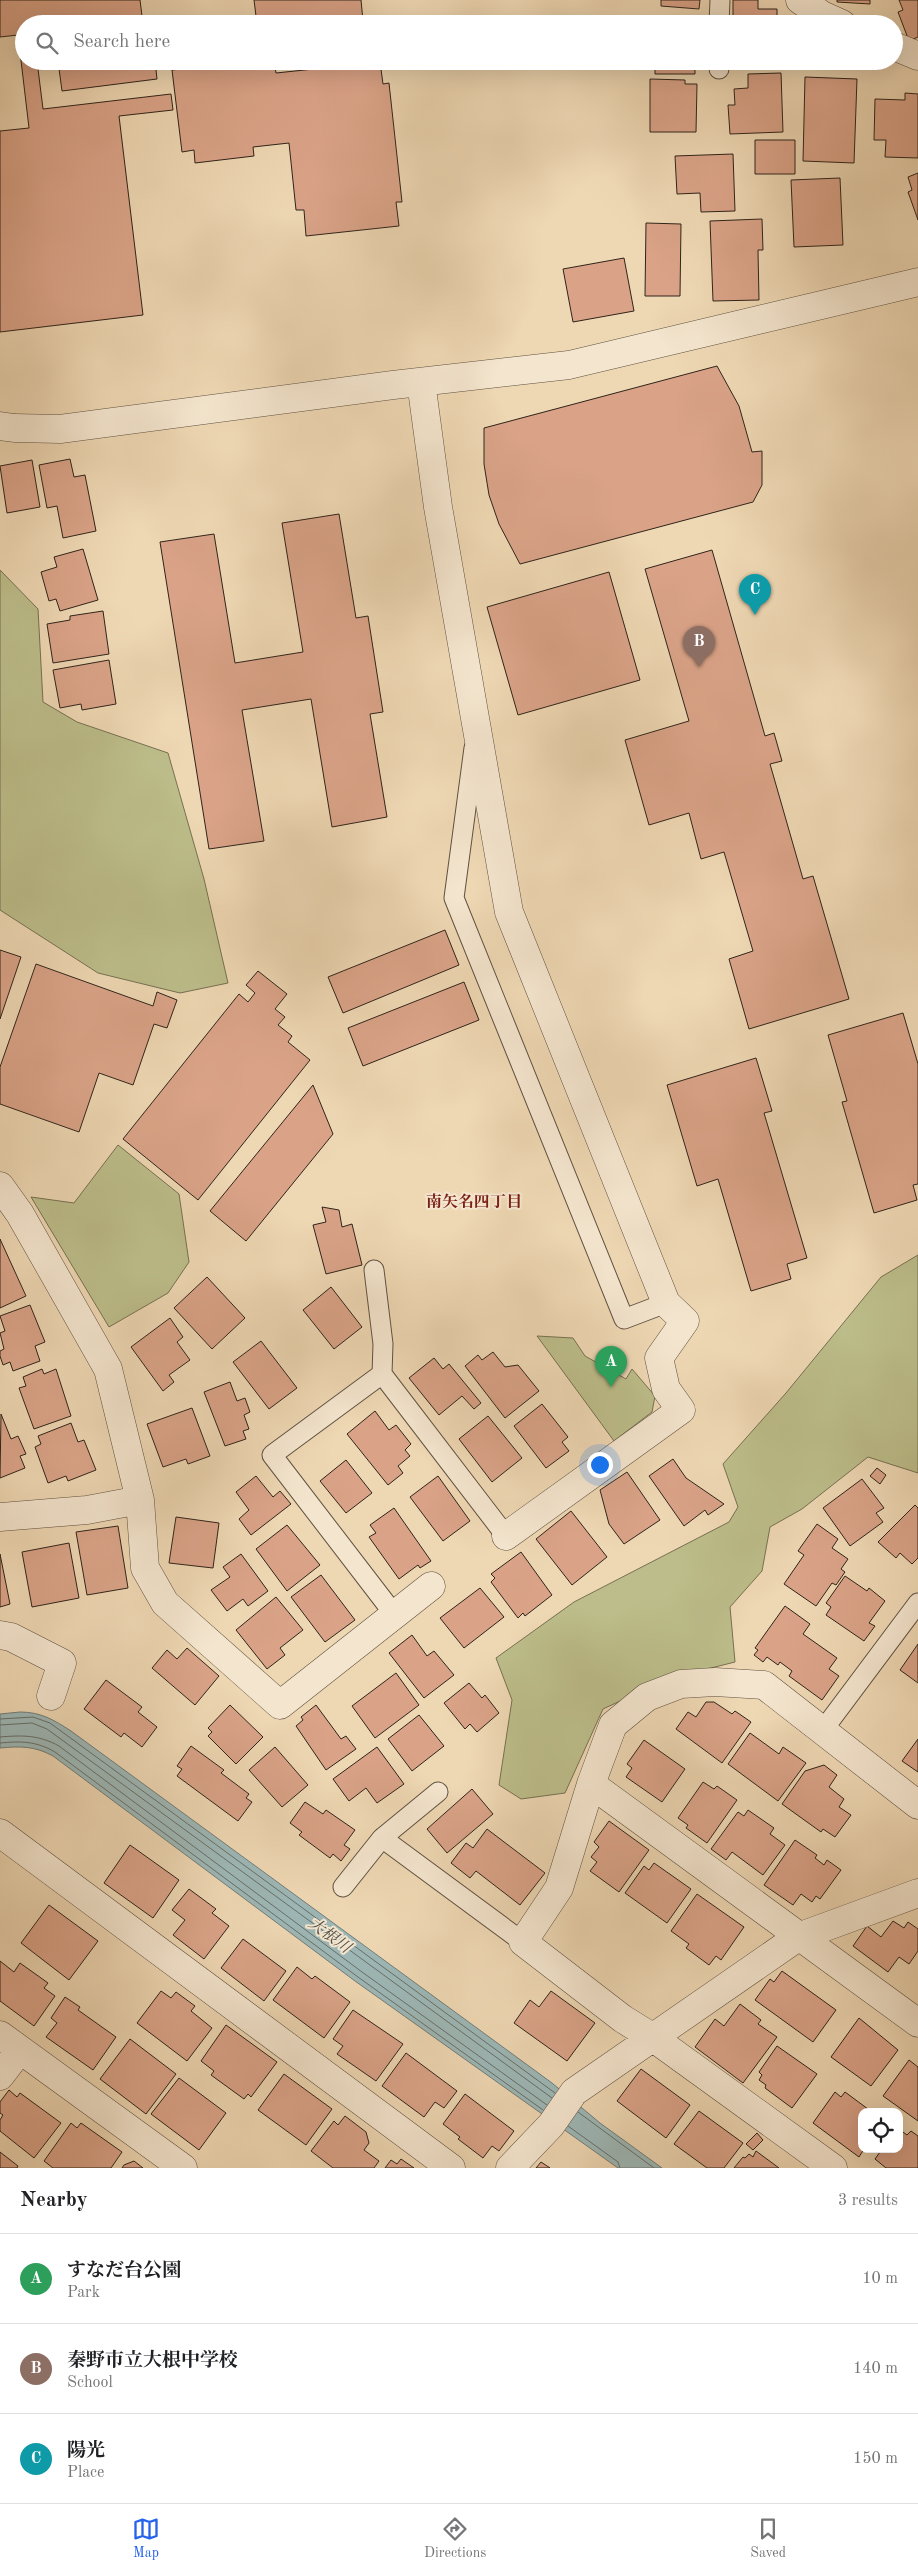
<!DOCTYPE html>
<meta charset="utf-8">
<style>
:root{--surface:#fff;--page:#f6f6f6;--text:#202124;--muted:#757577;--line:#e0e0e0;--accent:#2563eb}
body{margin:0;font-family:"Old Standard TT","Noto Serif JP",serif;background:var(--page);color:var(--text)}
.controls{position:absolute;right:15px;bottom:15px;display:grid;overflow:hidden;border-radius:10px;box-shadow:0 5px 20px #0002}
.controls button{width:45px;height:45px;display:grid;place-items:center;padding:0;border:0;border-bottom:1px solid var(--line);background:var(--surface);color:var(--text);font:25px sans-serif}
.you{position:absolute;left:599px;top:1464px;width:18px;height:18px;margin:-12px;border:4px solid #fff;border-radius:50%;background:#1a73e8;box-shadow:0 0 0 8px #1a73e833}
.badge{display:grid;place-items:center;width:32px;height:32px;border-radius:50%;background:var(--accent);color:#fff;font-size:16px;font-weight:700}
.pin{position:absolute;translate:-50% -41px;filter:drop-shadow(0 1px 2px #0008)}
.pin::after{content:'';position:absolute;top:26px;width:18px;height:15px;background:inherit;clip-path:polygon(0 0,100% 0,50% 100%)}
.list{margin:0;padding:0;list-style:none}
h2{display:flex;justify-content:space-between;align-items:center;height:65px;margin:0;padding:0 20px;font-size:21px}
h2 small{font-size:16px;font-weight:400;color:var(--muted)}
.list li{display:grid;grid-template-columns:32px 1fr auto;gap:15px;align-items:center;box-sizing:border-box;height:90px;padding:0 20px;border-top:1px solid var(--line)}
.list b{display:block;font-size:19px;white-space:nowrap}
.list p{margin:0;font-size:16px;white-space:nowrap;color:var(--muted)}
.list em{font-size:16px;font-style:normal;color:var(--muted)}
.icon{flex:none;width:28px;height:28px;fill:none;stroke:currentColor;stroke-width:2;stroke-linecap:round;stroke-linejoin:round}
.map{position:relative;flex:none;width:918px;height:2168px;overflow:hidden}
.search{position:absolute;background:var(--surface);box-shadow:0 5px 20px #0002;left:15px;right:15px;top:15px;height:55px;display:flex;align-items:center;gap:12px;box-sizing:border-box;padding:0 18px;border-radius:28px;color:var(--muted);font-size:19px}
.sheet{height:335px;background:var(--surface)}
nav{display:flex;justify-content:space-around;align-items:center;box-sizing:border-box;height:70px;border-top:1px solid var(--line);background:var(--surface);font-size:14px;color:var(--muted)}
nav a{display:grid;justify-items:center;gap:2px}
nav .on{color:var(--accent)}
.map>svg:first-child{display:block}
</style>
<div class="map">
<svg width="918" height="2168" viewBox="0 0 918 2168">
<rect width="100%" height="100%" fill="#eed7b3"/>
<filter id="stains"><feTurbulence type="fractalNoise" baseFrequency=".004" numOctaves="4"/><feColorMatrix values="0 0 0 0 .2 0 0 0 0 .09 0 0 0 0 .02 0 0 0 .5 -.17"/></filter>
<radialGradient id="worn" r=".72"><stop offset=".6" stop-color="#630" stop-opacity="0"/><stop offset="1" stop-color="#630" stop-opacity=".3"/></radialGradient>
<path fill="#bcbd8a" stroke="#767052" d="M0 570 38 609 43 702 77 722 168 753 204 879 228 983 180 993 98 973 0 910Z
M118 1145 179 1194 189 1262 168 1293 109 1327 31 1197 74 1203Z
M918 1255V1473L868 1457 802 1509 770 1527 762 1571 730 1607 735 1662 667 1679 603 1709 565 1793 521 1799 499 1785 512 1700 496 1658 574 1602 729 1522 738 1507 723 1464 786 1393 881 1277Z
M537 1336 573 1338 585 1356 626 1379 632 1369 655 1396 652 1412 614 1441Z"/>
<path fill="#9db7b6" stroke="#717c78" d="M20 1712C41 1712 54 1720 71 1731L552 2083 600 2123 662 2168H618L355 1981 53 1756C35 1746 20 1746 0 1748V1714Z"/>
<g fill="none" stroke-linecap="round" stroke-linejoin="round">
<path stroke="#666e68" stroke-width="1" d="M0 1719 33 1717 50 1723 555 2093
M0 1725 32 1723 47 1729 552 2098
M0 1737C23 1735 39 1735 59 1746L362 1972 547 2105
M0 1743C21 1741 36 1741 55 1752L358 1977 543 2110
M578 2112 654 2168
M568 2126 618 2162 620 2168"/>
</g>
<path fill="#daa388" stroke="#2f241a" d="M0 0H140L143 24H24V61H37L43 109 171 94 173 110 119 116 143 315 0 332V131L29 128 18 35 0 37Z
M254 0H361L363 21 334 24H257Z
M661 0H700L699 9 661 6Z
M733 0H758V9H777V24H733Z
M837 0H870V4L837 2Z
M899 0H918V37L909 41 898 12 903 10Z
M655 18H676L675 24H655Z
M58 61H155L157 79 62 91Z
M249 61H274L276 73 380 62 383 84 389 83 402 202H396L399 226 306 236 304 210H296L289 143 253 147 254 156 195 163 194 150 182 152 172 70Z
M655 61H695V74H655Z
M732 61H777V64L732 63Z
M781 73 783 132 730 134 728 105H735L734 89 748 88V74Z
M805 77 857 79 854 163 803 161Z
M650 79 685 80V84H697L696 132H650Z
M905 93 918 94V158L885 157 886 140H874L875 99 905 100Z
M755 140H795V174H755Z
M733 154 735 211 701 212 700 193 677 194 675 156Z
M918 173V220L908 192 912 190 908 177Z
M840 178 843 245 794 247 791 180Z
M762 219 763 250H758L759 300 713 301 710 221Z
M646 223 681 224 680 296H645Z
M624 258 634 311 573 322 563 269Z
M717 366 739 406 752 452 762 451V485L753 502 520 564 499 524 489 495 484 464V428Z
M70 459 74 477 85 475 96 531 63 538 57 506 47 508 39 465Z
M32 460 40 507 7 513 0 466Z
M339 514 356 618 368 616 383 712 370 714 387 817 332 827 311 699 242 710 264 841 209 849 160 542 214 534 235 663 303 652 282 523Z
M83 549 98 600 60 611 56 599 49 601 41 572 57 567 54 557Z
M712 550 765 736 774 733 782 761 770 764 803 879 813 876 849 999 749 1029 729 959 753 951 724 852 701 859 689 813 649 825 625 740 689 721 645 569Z
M609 572 640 680 518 715 487 607Z
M103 611 109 654 53 663 47 624 70 620V616Z
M109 660 116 704 82 710 81 704 60 708 53 670Z
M445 930 459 965 343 1013 328 977Z
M0 950 21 957 0 1019Z
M36 964 153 1006 157 992 177 1000 167 1028 154 1024 133 1085 99 1073 79 1132 0 1104V1067Z
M258 971 287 994 275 1009 285 1017 278 1025 292 1036 288 1042 310 1060 198 1200 123 1139 239 994 248 1002 255 993 246 985Z
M464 982 479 1020 363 1066 348 1028Z
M903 1013 918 1064V1184L913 1185 917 1200 874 1213 842 1102 847 1101 828 1035Z
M756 1058 772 1111 764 1113 807 1258 787 1264 791 1279 751 1291 718 1179 697 1186 667 1085Z
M313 1085 333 1134 246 1241 210 1211Z
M322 1207 339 1210 342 1227 352 1224 362 1265 326 1274 313 1225 326 1222Z
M0 1239 26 1296 0 1308Z
M207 1277 245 1318 212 1349 174 1308Z
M331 1287 362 1327 334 1349 303 1310Z
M30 1305 45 1342 35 1346 40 1361 13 1371 10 1362 3 1365 0 1356V1351L4 1349 0 1333 5 1331 0 1316Z
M170 1318 183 1337 177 1342 190 1360 169 1375 174 1382 163 1391 131 1347Z
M261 1341 297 1388 269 1409 233 1362Z
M493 1352 505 1367 518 1365 539 1391 505 1418 465 1366 478 1355 482 1360Z
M434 1358 443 1369 449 1364 481 1403 474 1409 462 1396 439 1415 409 1378Z
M42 1369 44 1374 56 1369 71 1416 34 1429 19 1388 26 1386 23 1377Z
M230 1382 237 1401 245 1398 250 1412 244 1415 249 1429 243 1431 246 1439 225 1446 204 1392Z
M542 1404 568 1437 562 1442 569 1451 546 1468 514 1426Z
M192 1408 210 1456 188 1464 186 1459 163 1467 147 1424Z
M375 1411 389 1430 396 1425 411 1444 405 1450 410 1456 398 1466 403 1473 388 1485 347 1434Z
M1 1414 11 1439 18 1436 26 1454 20 1456 25 1468 0 1478Z
M488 1416 522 1458 492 1482 459 1439Z
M71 1423 78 1442 84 1440 96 1470 68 1481 66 1476 48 1483 35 1447 41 1444 38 1436Z
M673 1459 686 1478 724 1504 708 1515 705 1510 684 1526 649 1476Z
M346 1460 372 1493 346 1513 320 1481Z
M877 1468 886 1475 880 1484 870 1476Z
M627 1472 660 1520 624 1544 609 1524 600 1490Z
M256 1476 273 1497 280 1491 291 1504 251 1535 239 1519 249 1510 236 1492Z
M438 1476 470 1521 443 1541 410 1497Z
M862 1479 884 1508 876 1513 883 1522 850 1546 823 1508Z
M915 1505 918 1508V1558L912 1564 900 1553 896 1558 878 1542Z
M394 1508 431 1561 420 1568 418 1565 399 1579 369 1537 376 1533 370 1525Z
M571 1511 607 1557 572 1585 536 1539Z
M176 1517 219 1523 213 1568 169 1563Z
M817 1524 838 1539 832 1548 848 1559 841 1569 845 1572 836 1585 832 1583 816 1606 784 1584 804 1555 798 1551Z
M287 1525 320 1565 287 1591 256 1549Z
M118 1526 128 1588 87 1595 76 1532Z
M69 1543 79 1598 32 1607 22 1552Z
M521 1552 552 1595 525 1616 523 1613 518 1618 491 1582 495 1578 491 1574Z
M0 1554 10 1604 0 1607Z
M241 1554 268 1591 248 1606 243 1599 227 1611 211 1590 230 1577 223 1567Z
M321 1575 355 1620 325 1642 291 1597Z
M845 1576 867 1591 869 1588 885 1601 869 1623 875 1626 864 1641 826 1615 831 1607 826 1603Z
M480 1588 504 1617 464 1648 440 1618Z
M276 1597 303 1630 280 1648 285 1655 267 1669 236 1630Z
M785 1606 810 1624 803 1634 837 1658 829 1669 839 1676 822 1700 789 1676 792 1671 780 1662 778 1665 767 1657 763 1662 754 1655 758 1650 755 1648Z
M412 1635 427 1656 434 1651 454 1675 424 1698 389 1653Z
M918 1644V1683L900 1670Z
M187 1648 219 1676 195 1705 152 1668 167 1650 177 1659Z
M396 1673 419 1705 375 1738 352 1706Z
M106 1680 142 1707 138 1712 157 1727 142 1747 124 1733 121 1737 84 1709Z
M469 1683 482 1698 485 1695 499 1713 477 1732 470 1724 465 1729 444 1703Z
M706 1702H714L732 1714 735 1711 751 1722 722 1763 676 1729 688 1712 696 1717Z
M230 1705 263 1737 236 1764 208 1736 212 1732 208 1728Z
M316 1705 341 1739 346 1736 356 1749 326 1770 296 1726 303 1720 301 1717Z
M419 1715 444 1746 412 1771 388 1739Z
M750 1733 779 1754 783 1747 806 1763 778 1801 728 1764Z
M918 1739V1772L902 1761Z
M644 1740 685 1769 662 1802 626 1777 632 1768 627 1764Z
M191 1746 224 1770 221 1773 249 1794 246 1798 252 1802 238 1821 177 1776 182 1769 177 1766Z
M275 1747 308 1785 282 1807 249 1770Z
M377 1747 404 1784 377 1803 366 1788 349 1801 333 1779Z
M824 1765 837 1775 829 1787 844 1799 839 1807 851 1815 835 1837 823 1829 821 1832 782 1804 805 1771Z
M703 1782 714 1789 717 1786 737 1800 707 1843 686 1828 688 1825 678 1818Z
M472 1789 493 1814 447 1853 427 1829Z
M305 1802 323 1814 326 1810 355 1830 344 1845 350 1849 341 1861 333 1854 330 1858 299 1835 302 1832 290 1823Z
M748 1810 774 1828 770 1834 785 1845 763 1875 732 1852 726 1860 711 1849 738 1812 744 1816Z
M609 1821 649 1850 619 1892 590 1871 597 1862 591 1857 599 1847 594 1842Z
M487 1829 545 1873 520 1905 476 1871 470 1878 451 1863 466 1843 473 1848Z
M795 1840 817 1855 815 1858 824 1865 827 1860 841 1870 820 1899 816 1896 812 1902 801 1894 793 1905 764 1885Z
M130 1845 179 1880 153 1918 104 1883Z
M654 1863 691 1889 667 1923 625 1893 644 1866 649 1870Z
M189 1889 216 1909 212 1913 229 1926 204 1959 173 1935 185 1920 172 1910Z
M697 1894 744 1927 721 1960 716 1956 709 1965 686 1948 689 1944 671 1931Z
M49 1905 98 1941 69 1980 21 1943Z
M893 1921 904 1928 908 1922 918 1929V1951L909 1964 899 1957 888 1972 853 1946 867 1926 881 1937Z
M243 1939 286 1971 264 2001 221 1968Z
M0 1961 14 1972 20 1963 48 1983 44 1988 55 1996 34 2026 0 2001Z
M297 1967 312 1979 315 1976 350 2002 324 2038 273 2000Z
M782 1971 836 2010 813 2042 755 2000 770 1979 774 1982Z
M161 1991 171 1998 176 1992 195 2006 191 2011 212 2028 187 2061 137 2023Z
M551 1991 595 2023 567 2061 514 2023 530 2000 539 2007Z
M65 1997 80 2007 78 2010 116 2037 93 2070 46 2037 57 2023 51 2018Z
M740 2004 761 2020 758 2024 777 2037 743 2083 695 2047 715 2019 724 2026Z
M353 2010 403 2044 376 2081 337 2054 343 2046 333 2039Z
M859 2018 898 2050 871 2086 831 2057Z
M226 2025 277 2062 251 2097 248 2094 244 2099 211 2075 214 2071 201 2061Z
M130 2039 176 2074 146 2114 100 2079Z
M777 2046 817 2074 792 2108 765 2088 766 2085 759 2080 762 2075 759 2072Z
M406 2053 457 2091 444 2108 435 2102 424 2117 382 2086Z
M909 2060 918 2067V2121L883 2096Z
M641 2069 690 2105 666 2138 617 2101Z
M284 2074 332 2109 306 2145 258 2110Z
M179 2078 226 2113 199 2150 151 2114Z
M9 2090 17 2097 20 2093 61 2123 34 2158 0 2131V2120L3 2115 0 2113V2102Z
M835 2092 841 2097 845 2092 872 2112H862V2149H864L859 2157 813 2123Z
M465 2094 514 2131 499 2151 492 2146 483 2158 458 2139 460 2137 443 2124Z
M699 2111 743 2143 724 2168H707L674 2144Z
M345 2116 366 2132 369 2143 364 2150 379 2161 374 2168H333L311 2151 334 2121 338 2125Z
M71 2123 77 2128 81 2123 122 2152 111 2168H53L44 2161Z
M899 2129 907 2135 911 2131 918 2136V2168H886L875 2159 880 2152 875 2149H899Z
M757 2133 763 2140 753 2150 746 2144Z
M756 2151 779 2168H734L743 2157 745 2158 749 2154 753 2157Z
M0 2152 18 2166 17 2168H0Z
M401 2159 414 2168H385L391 2160 397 2164Z
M134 2161 143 2168H122L124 2165Z
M541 2162 550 2168H536Z"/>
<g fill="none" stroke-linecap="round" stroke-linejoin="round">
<defs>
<path id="lane" d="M719 24 720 0
M719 69V61
M474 748 454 898 624 1319 666 1303
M374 1270 383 1344 382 1374
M394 1614 272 1455 382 1374 506 1536
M823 1730 918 1603
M382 1838 523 1942
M343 1887 382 1838 438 1792"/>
<path id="street" d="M800 0 822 15 842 24
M894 46 918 56
M421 382 438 507 509 912 666 1303 685 1321 659 1358 666 1389 681 1410 506 1536
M0 426 14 428 60 429 393 385 569 365 918 282
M0 1186 20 1214 108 1369 140 1500 145 1568 165 1603 280 1705 431 1586
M0 1517 87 1510 140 1500
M0 1635 11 1637 62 1663 51 1696
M591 1784 918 2023
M0 1833 451 2168
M0 2035 183 2168
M0 2076 20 2050
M510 2168 551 2125 574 2092 798 1937 918 1893
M833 2168 652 2037 623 2019 523 1942 559 1888 591 1784 613 1725 647 1697 681 1684 715 1682 764 1685 918 1805"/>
</defs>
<use href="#lane" stroke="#5f5140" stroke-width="21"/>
<use href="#street" stroke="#5f5140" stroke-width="29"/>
<use href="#lane" stroke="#f4e5ce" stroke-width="19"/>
<use href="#street" stroke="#f4e5ce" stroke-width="28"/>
</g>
<g text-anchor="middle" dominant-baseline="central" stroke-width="4" stroke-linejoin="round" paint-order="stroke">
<g font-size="16" font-weight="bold" fill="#7a1f14" stroke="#f4e5ce">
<text x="474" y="1203">南矢名四丁目</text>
</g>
<g font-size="16" font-style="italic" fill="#505049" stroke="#f4e5ce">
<text transform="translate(329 1936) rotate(36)">大根川</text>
</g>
</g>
<rect width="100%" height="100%" filter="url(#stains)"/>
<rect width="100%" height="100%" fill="url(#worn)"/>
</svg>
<div class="controls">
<button><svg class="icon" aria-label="locate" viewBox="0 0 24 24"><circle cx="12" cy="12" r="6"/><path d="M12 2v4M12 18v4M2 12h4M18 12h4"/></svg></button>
</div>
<div class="you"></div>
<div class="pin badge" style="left:611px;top:1387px;background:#2e9e5b">A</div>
<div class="pin badge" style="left:699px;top:667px;background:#8d6e63">B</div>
<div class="pin badge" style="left:755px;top:615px;background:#0f9aa8">C</div>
<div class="search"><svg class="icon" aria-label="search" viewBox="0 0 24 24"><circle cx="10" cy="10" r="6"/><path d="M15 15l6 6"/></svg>Search here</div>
</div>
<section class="sheet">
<h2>Nearby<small>3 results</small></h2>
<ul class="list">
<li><span class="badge" style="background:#2e9e5b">A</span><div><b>すなだ台公園</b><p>Park</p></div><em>10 m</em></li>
<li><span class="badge" style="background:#8d6e63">B</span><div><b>秦野市立大根中学校</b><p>School</p></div><em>140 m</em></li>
<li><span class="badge" style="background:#0f9aa8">C</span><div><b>陽光</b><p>Place</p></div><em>150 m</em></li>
</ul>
</section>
<nav>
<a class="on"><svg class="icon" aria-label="map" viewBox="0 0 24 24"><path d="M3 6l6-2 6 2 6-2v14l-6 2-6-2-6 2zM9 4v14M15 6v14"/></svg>Map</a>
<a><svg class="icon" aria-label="directions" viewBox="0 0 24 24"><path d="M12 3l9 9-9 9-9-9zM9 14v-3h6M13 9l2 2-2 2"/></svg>Directions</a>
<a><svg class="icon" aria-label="saved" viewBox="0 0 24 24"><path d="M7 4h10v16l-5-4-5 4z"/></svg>Saved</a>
</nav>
